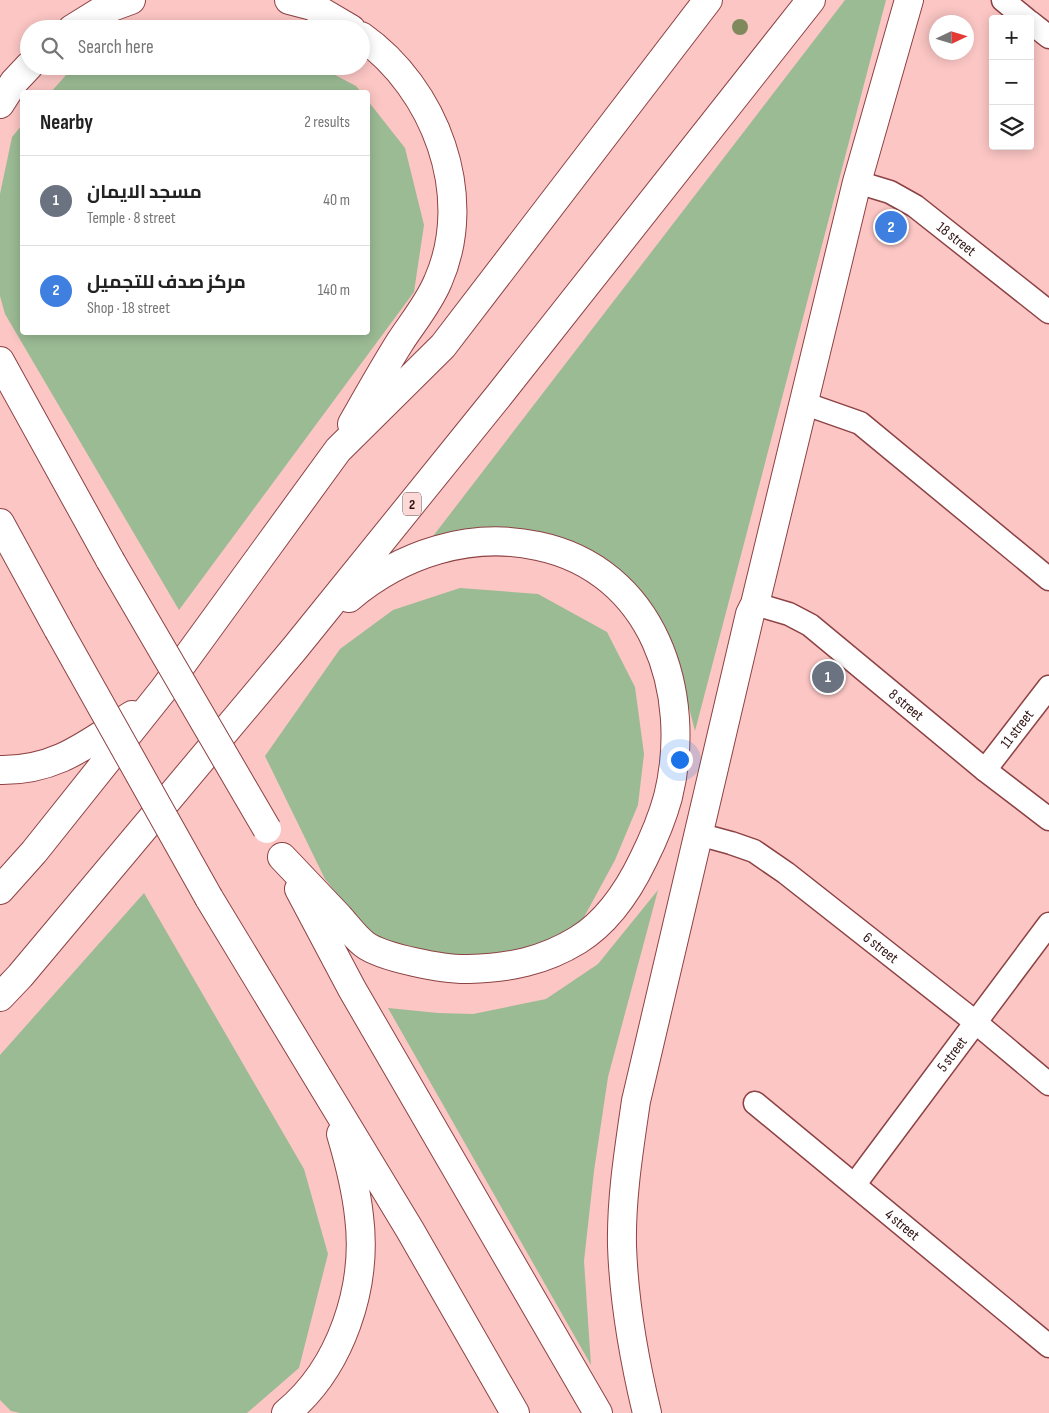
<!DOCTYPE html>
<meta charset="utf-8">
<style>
:root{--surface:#fff;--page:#f6f6f6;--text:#222;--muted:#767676;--line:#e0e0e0;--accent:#136367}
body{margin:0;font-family:"Sofia Sans Condensed",Cairo,sans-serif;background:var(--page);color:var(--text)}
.controls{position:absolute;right:15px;top:15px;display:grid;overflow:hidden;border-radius:5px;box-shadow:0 2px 12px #0003}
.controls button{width:45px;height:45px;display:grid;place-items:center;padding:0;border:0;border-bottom:1px solid var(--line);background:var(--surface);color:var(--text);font:25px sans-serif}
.compass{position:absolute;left:929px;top:15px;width:45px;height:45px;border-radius:50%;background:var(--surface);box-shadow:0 2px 12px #0003;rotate:86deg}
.you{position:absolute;left:679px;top:759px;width:18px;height:18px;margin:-12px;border:4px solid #fff;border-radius:50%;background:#1a73e8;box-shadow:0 0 0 8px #1a73e833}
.badge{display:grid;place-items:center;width:32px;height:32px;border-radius:50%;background:var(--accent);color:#fff;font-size:16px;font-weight:700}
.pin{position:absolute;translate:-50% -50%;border:2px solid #fff;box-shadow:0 1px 5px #0006}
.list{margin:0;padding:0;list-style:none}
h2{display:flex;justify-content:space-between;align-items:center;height:65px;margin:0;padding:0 20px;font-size:21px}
h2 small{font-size:16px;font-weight:400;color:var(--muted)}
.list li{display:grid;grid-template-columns:32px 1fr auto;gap:15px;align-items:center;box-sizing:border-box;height:90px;padding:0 20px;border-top:1px solid var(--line)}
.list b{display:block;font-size:19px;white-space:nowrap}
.list p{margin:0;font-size:16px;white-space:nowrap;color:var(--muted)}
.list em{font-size:16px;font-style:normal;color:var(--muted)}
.icon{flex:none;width:28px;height:28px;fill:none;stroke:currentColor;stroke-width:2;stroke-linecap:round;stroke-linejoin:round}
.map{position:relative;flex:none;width:1049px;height:1413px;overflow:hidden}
.search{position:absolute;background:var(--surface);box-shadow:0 2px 12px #0003;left:20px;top:20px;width:350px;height:55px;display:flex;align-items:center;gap:12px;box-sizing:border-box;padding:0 18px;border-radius:28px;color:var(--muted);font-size:19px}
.panel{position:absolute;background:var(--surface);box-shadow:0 2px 12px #0003;left:20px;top:90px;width:350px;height:245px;border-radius:5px}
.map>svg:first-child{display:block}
</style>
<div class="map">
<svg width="1049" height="1413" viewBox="0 0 1049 1413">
<rect width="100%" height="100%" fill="#fbc6c4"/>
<path fill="#9bbb94" d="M845 0H886L695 731 678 665 573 553 427 544Z
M74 66H318L356 86 361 92H51Z
M368 101 405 148 424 225 414 292 179 610 5 314 0 296V194L12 137 22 125V332H368Z
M460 588 538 594 607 632 635 687 644 754 638 805 615 860 583 919 541 950 489 965 391 949 363 926 325 879 265 756 340 649 393 610Z
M658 890 608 1077 594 1171 584 1261 591 1365 388 1008 438 1013 473 1014 546 999 598 964Z
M144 893 304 1169 328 1254 299 1368 247 1413H20L11 1411 0 1400V1055Z"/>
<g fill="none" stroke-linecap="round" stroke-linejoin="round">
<defs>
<g id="street">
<path d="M1003 0 1026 19"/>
<path d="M1030 22 1049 37"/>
<path id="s1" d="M857 182 890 192 915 206 1049 312"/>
<path d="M803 403 860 423 1049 579"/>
<path id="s2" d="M755 604 789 614 810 625 985 770 1049 819"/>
<path id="s3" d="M985 770 1049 687"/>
<path id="s4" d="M698 834 731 843 754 851 786 873 974 1021 1049 1084"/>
<path id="s5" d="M755 1103 1049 1346"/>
<path id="s6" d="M855 1184 1049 924"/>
</g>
<path id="highway" d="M289 0 312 6 351 29
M72 29 101 11 131 0
M0 104 14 82 29 66
M0 361 110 560
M352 424C368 396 383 369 400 342 413 322 429 303 438 281 476 195 435 88 361 36
M0 523 58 629
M0 770C56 771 87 744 132 715
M282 857C301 877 320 897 339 917 347 926 355 937 364 944 382 958 446 970 469 969 509 968 544 961 578 940 607 922 629 889 643 860 653 840 662 819 668 797 694 692 653 570 538 546 470 531 401 554 349 598
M299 889 352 989 598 1413
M0 890 34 852 164 689 338 450 443 346 708 0
M209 898 410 1230 515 1413
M0 997 20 976 295 648 500 394 811 0
M286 1413C341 1368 368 1287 359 1216 356 1188 349 1161 341 1134
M647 1413C634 1359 624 1303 622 1246 621 1198 629 1149 636 1101L750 614 755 604 857 182 909 0"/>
</defs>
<use href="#street" stroke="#8d4244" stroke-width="25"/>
<use href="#highway" stroke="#8d4244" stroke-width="30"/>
<use href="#street" stroke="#fff" stroke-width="22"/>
<use href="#highway" stroke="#fff" stroke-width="28"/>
<defs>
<path id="highway-bridge" d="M110 560 267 829
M58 629 209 898"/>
</defs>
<use href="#highway-bridge" stroke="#8d4244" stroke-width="30" stroke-linecap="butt"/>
<use href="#highway-bridge" stroke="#fff" stroke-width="28"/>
</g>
<circle fill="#7f895c" cx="740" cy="27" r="8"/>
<g text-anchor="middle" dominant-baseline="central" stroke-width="5" stroke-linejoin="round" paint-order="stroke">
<rect fill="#fcd8d7" stroke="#6c4d4d" stroke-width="1" x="403" y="492.5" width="18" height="23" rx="4"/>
<g font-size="14" font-weight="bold" fill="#2f1112">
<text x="412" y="504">2</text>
</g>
<g font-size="15" fill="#2f1112" stroke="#fcd8d7">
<text stroke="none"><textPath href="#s1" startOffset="116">18 street</textPath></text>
<text stroke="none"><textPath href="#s2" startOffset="184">8 street</textPath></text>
<text stroke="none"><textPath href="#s3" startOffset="52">11 street</textPath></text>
<text stroke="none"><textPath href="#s4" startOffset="218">6 street</textPath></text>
<text stroke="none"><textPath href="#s6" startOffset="162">5 street</textPath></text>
<text stroke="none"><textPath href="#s5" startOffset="191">4 street</textPath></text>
</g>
</g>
</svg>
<div class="controls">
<button>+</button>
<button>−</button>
<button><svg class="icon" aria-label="layers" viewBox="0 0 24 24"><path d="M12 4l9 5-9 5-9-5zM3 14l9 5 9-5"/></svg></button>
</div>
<svg class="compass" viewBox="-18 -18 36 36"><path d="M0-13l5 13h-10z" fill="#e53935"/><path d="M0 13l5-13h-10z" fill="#767676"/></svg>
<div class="you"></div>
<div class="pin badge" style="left:828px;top:677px;background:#6b7280">1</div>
<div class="pin badge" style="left:891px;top:227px;background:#3f7fe0">2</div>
<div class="search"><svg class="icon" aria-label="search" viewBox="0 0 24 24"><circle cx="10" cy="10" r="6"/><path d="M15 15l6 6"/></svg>Search here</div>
<section class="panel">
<h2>Nearby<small>2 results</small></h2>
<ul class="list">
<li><span class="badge" style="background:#6b7280">1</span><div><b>مسجد الايمان</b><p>Temple · 8 street</p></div><em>40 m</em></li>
<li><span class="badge" style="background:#3f7fe0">2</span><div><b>مركز صدف للتجميل</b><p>Shop · 18 street</p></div><em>140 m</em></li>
</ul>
</section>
</div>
